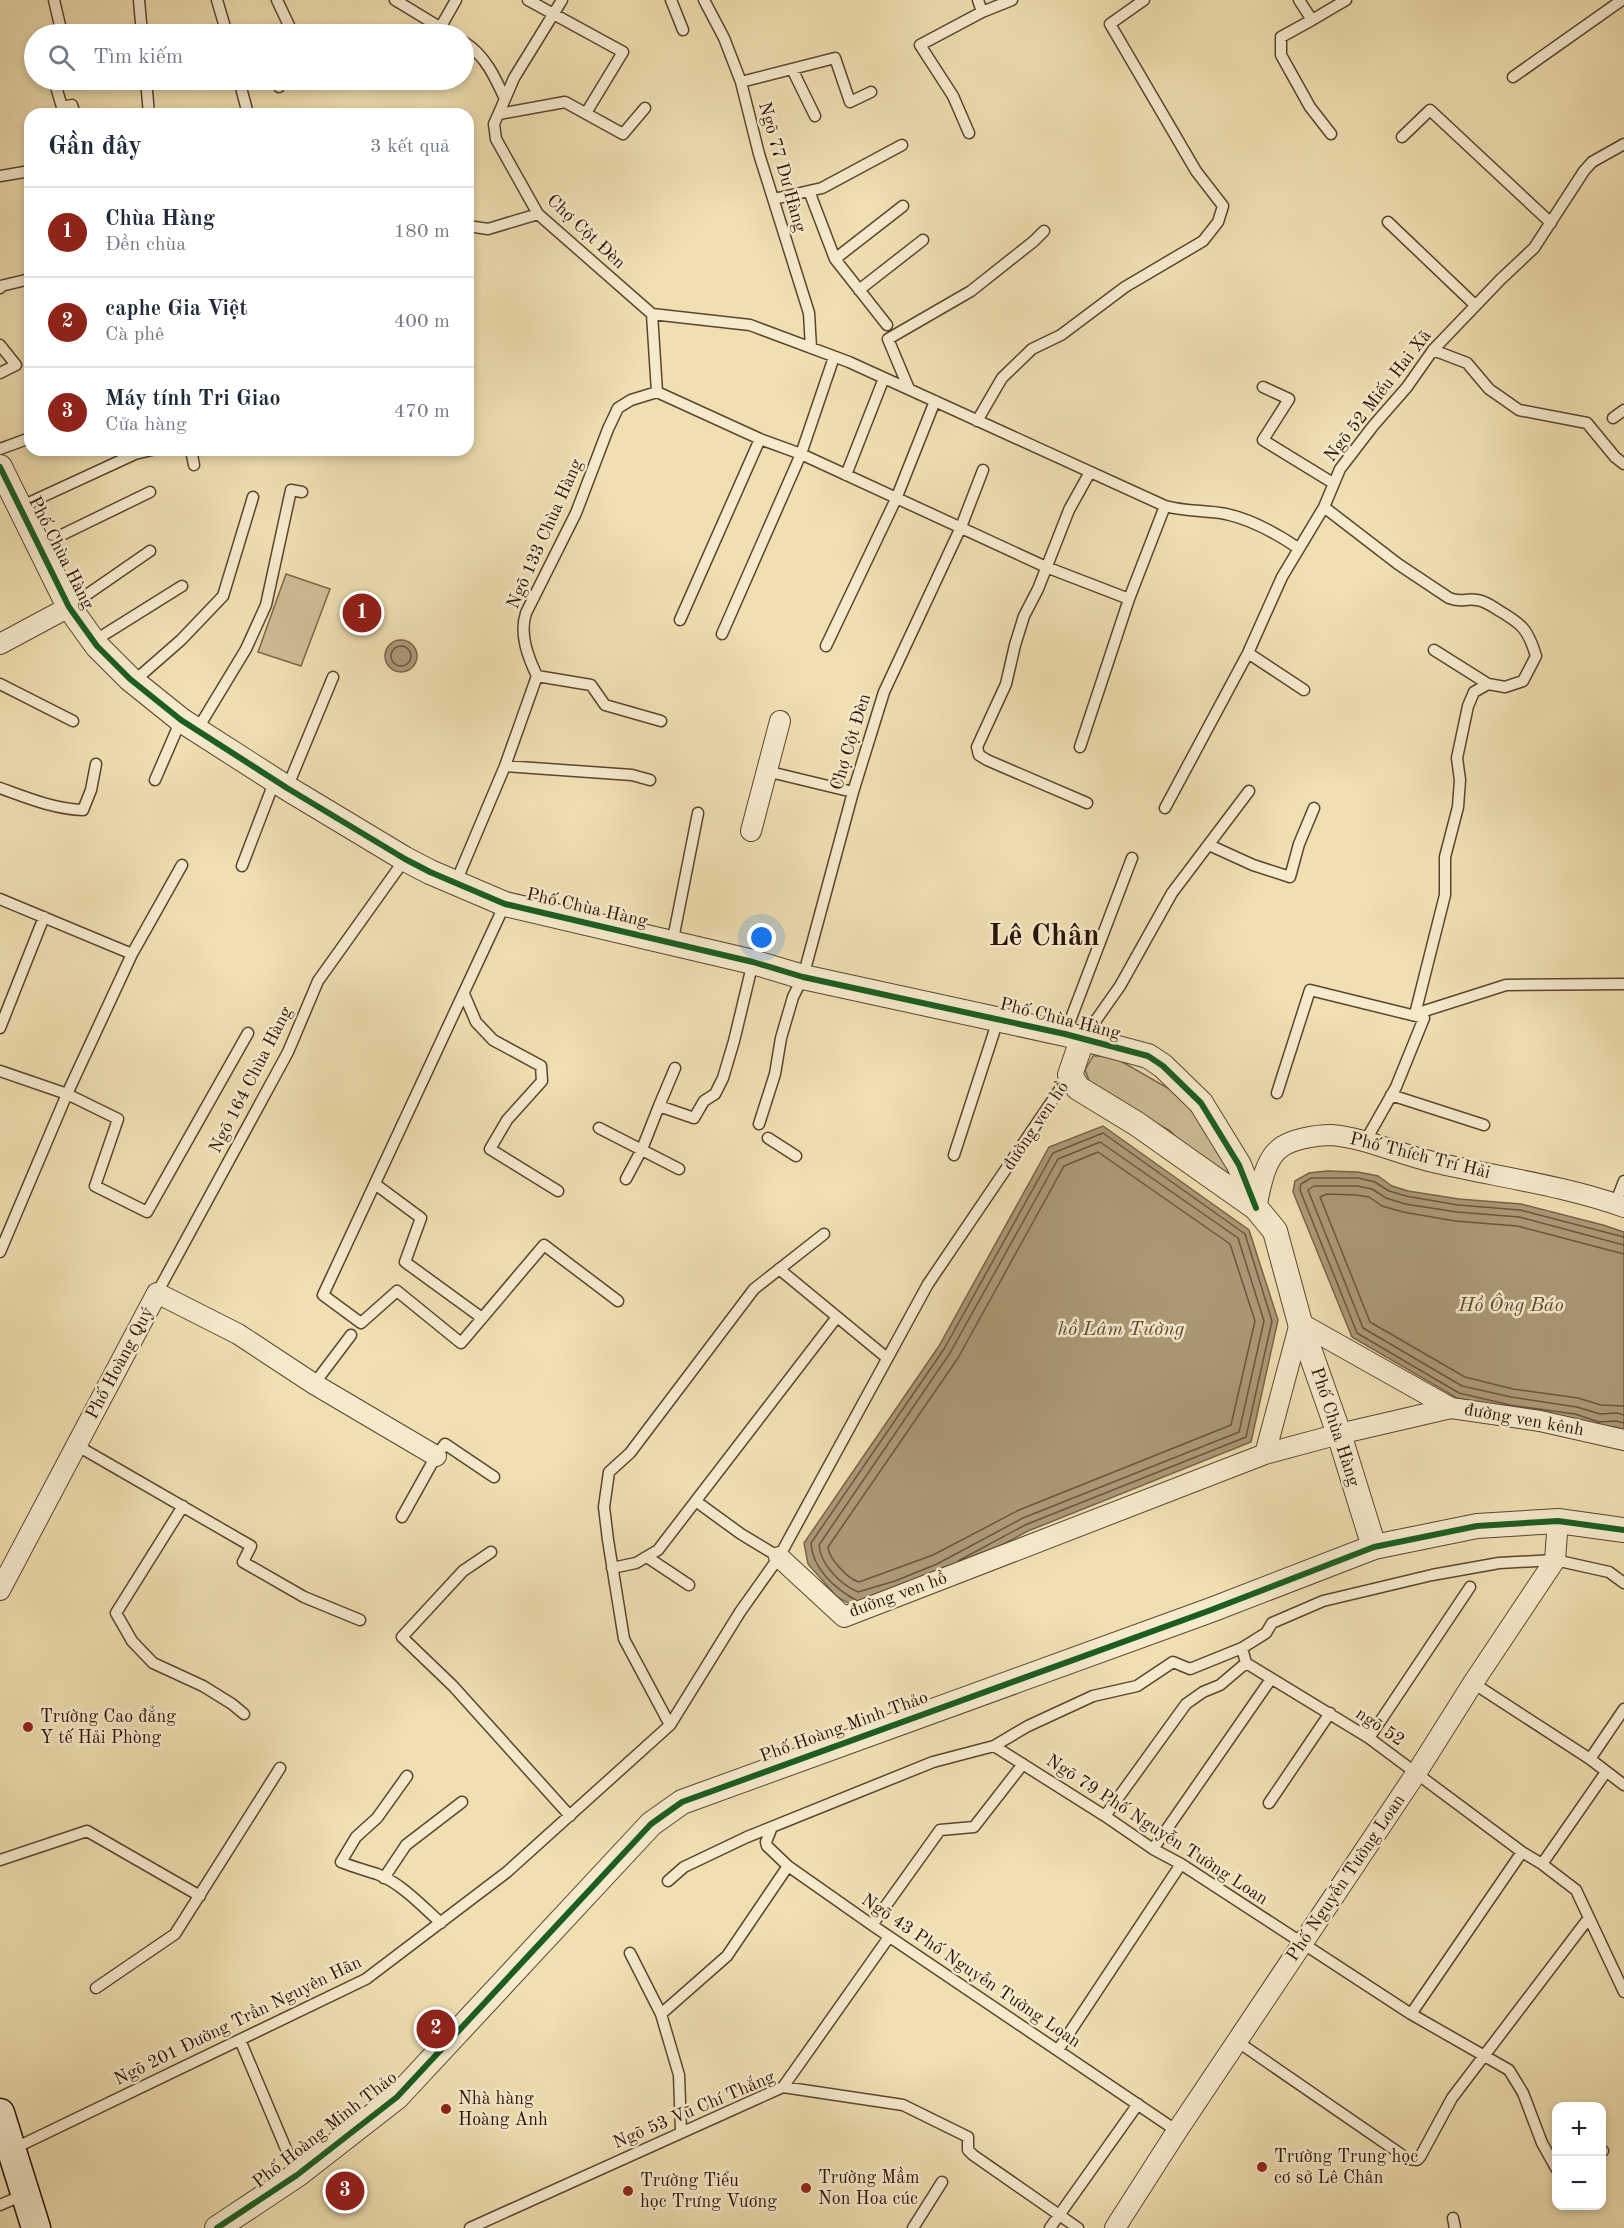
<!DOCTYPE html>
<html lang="vi">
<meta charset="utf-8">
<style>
:root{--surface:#fff;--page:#f2f2f3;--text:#1f2937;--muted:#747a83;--line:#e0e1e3;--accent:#8f2418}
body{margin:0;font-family:"Old Standard TT",serif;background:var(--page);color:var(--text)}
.controls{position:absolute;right:18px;bottom:18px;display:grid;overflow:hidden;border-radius:12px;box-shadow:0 3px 9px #0003}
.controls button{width:54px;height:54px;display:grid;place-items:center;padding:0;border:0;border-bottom:2px solid var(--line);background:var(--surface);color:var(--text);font:30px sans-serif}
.you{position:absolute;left:762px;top:938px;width:21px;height:21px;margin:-15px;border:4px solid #fff;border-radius:50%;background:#1a73e8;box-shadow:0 0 0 9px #1a73e833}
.badge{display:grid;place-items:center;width:39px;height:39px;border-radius:50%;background:var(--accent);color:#fff;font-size:20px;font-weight:700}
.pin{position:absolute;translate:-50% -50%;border:3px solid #fff;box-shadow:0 2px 6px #0006}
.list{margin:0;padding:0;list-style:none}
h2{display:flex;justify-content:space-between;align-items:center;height:78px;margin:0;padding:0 24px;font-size:26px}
h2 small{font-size:20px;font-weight:400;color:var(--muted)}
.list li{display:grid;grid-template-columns:39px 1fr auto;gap:18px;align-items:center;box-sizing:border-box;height:90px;padding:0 24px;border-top:2px solid var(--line)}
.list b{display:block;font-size:22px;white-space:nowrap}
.list p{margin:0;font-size:20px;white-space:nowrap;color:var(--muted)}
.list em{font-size:20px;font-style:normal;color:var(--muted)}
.icon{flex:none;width:33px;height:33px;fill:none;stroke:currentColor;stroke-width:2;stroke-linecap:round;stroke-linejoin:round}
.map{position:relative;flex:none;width:1624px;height:2228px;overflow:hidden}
.search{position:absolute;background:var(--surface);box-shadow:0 3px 9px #0003;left:24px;top:24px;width:450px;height:66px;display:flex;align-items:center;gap:15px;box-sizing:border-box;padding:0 21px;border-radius:33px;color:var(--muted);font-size:22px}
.panel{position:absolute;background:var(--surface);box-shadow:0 3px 9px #0003;left:24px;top:108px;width:450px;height:348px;border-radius:18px}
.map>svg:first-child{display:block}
</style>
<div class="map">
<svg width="1624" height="2228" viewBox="0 0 1624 2228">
<rect width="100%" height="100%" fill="#efdfb1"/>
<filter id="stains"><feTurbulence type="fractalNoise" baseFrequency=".00333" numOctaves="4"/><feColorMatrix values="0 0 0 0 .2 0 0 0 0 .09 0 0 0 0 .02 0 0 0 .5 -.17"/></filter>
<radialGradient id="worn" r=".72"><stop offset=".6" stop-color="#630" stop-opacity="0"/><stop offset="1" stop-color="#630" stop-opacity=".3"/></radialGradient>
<path fill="#cdbc94" stroke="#7a674c" stroke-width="1.5" d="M286 574 330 589 301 666 258 652Z
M1093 1056H1112L1185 1098 1205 1127 1229 1172 1218 1177 1169 1130 1092 1088 1085 1070Z"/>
<path fill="#ab9976" stroke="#776348" stroke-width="1.5" d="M385 656a16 16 0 1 1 32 0a16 16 0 1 1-32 0Z
M1103 1126 1249 1230 1278 1320 1251 1442 1028 1531 943 1576 856 1607 837 1597 808 1564 804 1543 939 1346 1049 1147Z
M1327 1171 1358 1172 1378 1176 1392 1186 1408 1191 1459 1199 1521 1204 1603 1225 1624 1232V1430L1616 1427 1599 1428 1457 1398 1352 1337 1293 1192 1295 1181 1309 1173Z"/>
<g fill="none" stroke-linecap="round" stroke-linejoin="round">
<path stroke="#6a563d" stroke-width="1.5" d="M391 656a10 10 0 1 1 20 0a10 10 0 1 1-20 0Z
M1100 1142 1238 1238 1264 1321 1239 1432 1023 1518 937 1564 895 1581 858 1592C841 1585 820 1564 819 1545L950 1353 1058 1159Z
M1098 1152 1230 1244 1255 1321 1231 1425 1019 1510 933 1555 859 1582C848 1579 829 1559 828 1547L958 1358 1064 1166Z
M1624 1237 1520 1210 1458 1205 1406 1196 1389 1191 1375 1182 1358 1178H1311L1301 1184 1300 1190 1357 1333 1459 1393 1510 1405 1575 1414 1599 1422 1616 1421 1624 1423
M1624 1245 1519 1217 1457 1212 1405 1204 1386 1198 1372 1189 1357 1186H1314L1308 1190 1363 1328 1462 1386 1511 1397 1577 1407 1600 1414 1617 1413 1624 1415
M1624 1254 1517 1226 1455 1221 1403 1212 1382 1206 1369 1197 1356 1195 1327 1194 1320 1197 1370 1322 1465 1377 1513 1389 1578 1398 1601 1405 1624 1406
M856 1600C835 1589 812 1568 811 1543L944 1349 1053 1153 1103 1133 1245 1234 1272 1321 1246 1437 1025 1525 958 1561"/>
<defs>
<path id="service" d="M54 0 62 34
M139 0 142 34
M217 0 227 34
M277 0 293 34
M395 0 451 34
M528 0 623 52 586 113
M671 0 683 30
M704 0 724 38 741 82 759 154 809 313 811 348
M978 0 982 12
M1299 0 1312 20 1281 37V55L1310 107 1331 134
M1312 20 1346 0
M440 28 456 0
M464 42C485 55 495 77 505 99L494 124 496 139 538 214 652 314 750 325 849 362 1165 506 1129 599 1080 747
M792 69 815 116
M1513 77 1622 0
M57 80H54L62 107 72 105 75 114
M146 80 149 114
M239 80 248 114
M741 82 835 58 850 102 871 92
M279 87 282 80
M505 99 514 78 562 0
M499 114 565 102 623 134 645 108
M969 133 953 96 920 45 982 12 1012 0
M1402 137 1430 110 1551 223
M0 176 30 171
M809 191 835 259 887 325
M774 199 822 188 902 145
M1388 222 1475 305
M468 226 488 229 538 214
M835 259 903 206
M0 288 1 286 30 279
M859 290 923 240
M652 314 657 392 760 439 801 454 1046 567 1129 599
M0 345 16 365 0 373
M1433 350 1467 363 1489 389 1519 410 1587 423 1615 457 1624 464
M1263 387 1289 399 1263 440 1333 483
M909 389 888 339 971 291 1034 241 1044 231
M1613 418 1624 410
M977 421 1002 378 1032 349 1061 335 1125 287 1203 241 1218 222 1223 206 1196 171 1110 24 1144 0
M0 449 30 438
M191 450 194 465
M846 475 884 378
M1165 506C1187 512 1205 510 1226 514 1253 520 1276 533 1298 548
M20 507 135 454 152 450
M1324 507 1398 564 1449 598C1461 603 1465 598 1477 600 1485 601 1492 606 1498 610 1522 624 1528 629 1536 656L1523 681 1505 687 1488 684 1434 650
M39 546 150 492
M69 607 150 551
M680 620 760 439
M722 634 801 454 834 357
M94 641 182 586
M826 646 896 499 935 401
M1248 653 1304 690
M537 676 591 685 605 705 661 721
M133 682 181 640 223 596 253 497
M0 684 73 721
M197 730 246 649 266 605 291 490 302 492
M505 766 632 775 650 780
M766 771 853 792
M155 780 181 720
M0 788C28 798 54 809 83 810L91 790 96 764
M287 788 333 677
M1087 803 987 760 979 755 977 747 1006 684 1015 645 1024 616 1038 589 1069 510 1090 472
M1165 808 1248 653 1282 577 1324 507 1340 469 1373 426 1407 387 1433 350 1501 279 1534 248 1584 171 1592 162 1624 144
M1209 845 1253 865 1290 877 1299 844 1314 808
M242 866 275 780
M456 882 505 766 537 676C528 657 519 634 526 613L576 513 608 429 618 408 631 400 657 392
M0 899 132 954 67 1094 118 1119 95 1186 147 1212 248 1033
M505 904 323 1295 361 1323 397 1291 461 1343 544 1245 618 1301
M672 944 698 813
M132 954 182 865
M464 994 476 1022 493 1040 541 1066 542 1081 507 1120 490 1149 558 1191
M1415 1014 1445 895V857L1458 807 1460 780 1457 758 1468 706 1474 692 1488 684
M1415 1014 1506 985 1624 984
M0 1028 44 917
M1065 1034 1132 858
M1082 1040 1120 986 1172 893 1249 791
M0 1071 67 1094 0 1252
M1277 1093 1310 990 1424 1018 1396 1087 1366 1140
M1391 1095 1484 1125
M659 1106 675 1068
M759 1124 775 1074 781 1038 793 997 803 977 853 792 884 692 961 527 983 470
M599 1128 679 1169
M768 1138 796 1156
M954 1155 998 1020
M626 1179 642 1149 659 1106 694 1118 704 1101 715 1094 723 1078 734 1041 753 962
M375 1184 421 1218 405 1262 482 1318
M1615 1204 1624 1181
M779 1269 887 1358
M157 1293 288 1052 318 981 405 859
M314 1384 351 1335
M76 1445 251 1546 243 1562 304 1597 360 1620
M697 1502 741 1534 779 1557
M183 1506 116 1613 132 1641 153 1663 203 1686 232 1704 244 1714
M402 1517 436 1456 445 1444 494 1477
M491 1552 463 1571 402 1637 453 1686 570 1816
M647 1557 689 1585
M612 1568 636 1563 658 1550 837 1317
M1242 1648 1246 1663 1369 1738 1522 1852 1542 1864 1606 1772
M1473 1683 1590 1759 1624 1785
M670 1725 624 1639 608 1540 604 1507 609 1472 630 1453 754 1289 824 1234
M1369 1738 1470 1587
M994 1746 1105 1816 1153 1849 1181 1864 1411 2014 1509 2070 1523 2093 1542 2143 1556 2168
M1590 1759 1624 1709
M407 1776 377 1818 356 1837 341 1862C353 1867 365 1870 377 1874 401 1883 422 1906 441 1923
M1269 1803 1330 1713
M1105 1816 1186 1704 1203 1692 1220 1685 1246 1663
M772 1827 766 1842 767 1846 788 1866 872 1925 1177 2131
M1153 1849 1271 1679
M0 1860 87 1831 200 1896
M1542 1864 1576 1890 1624 1992
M384 1878 406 1845 462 1802
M668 1881 684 1867 747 1837 933 1762 994 1746 1028 1726 1093 1696 1137 1686 1173 1662 1190 1669 1242 1648 1266 1633 1272 1623 1323 1601 1432 1575 1499 1563 1555 1560 1609 1572 1624 1583
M872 1925 940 1830 974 1827 1023 1764
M630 1953 661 2014 679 2075 681 2131
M96 1988 175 1934 280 1768
M661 2014 727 1956 788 1866
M1411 2014 1522 1852
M240 2040 297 2175
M1238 2042 1408 2159 1417 2160 1420 2157 1452 2098 1588 1919
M1058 2050 1181 1864
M783 2087 889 1937
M13 2149 366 1979 507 1872 670 1725 740 1612 779 1557 928 1284 1069 1076
M1602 2151H1603
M0 2205 23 2195
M1453 2218 1455 2228
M470 2228 783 2087 903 2105 968 2137V2150L973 2155 1078 2228
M913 2228 942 2182
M1050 2228 1138 2104"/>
<path id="minor" d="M0 644 69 607
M751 831 780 721
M1256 1208C1260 1190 1264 1161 1279 1149 1290 1139 1317 1135 1331 1135 1367 1138 1398 1154 1433 1162 1497 1177 1562 1185 1624 1207
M1265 1454 1339 1434 1451 1408
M779 1557 844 1617 1265 1454 1300 1323 1451 1408 1540 1421 1624 1440
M0 1590 157 1293 238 1334 314 1384 436 1456
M1115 2228 1177 2131 1417 1772 1473 1683 1555 1560 1558 1521"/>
<path id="tertiary" d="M0 467 69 607 97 646 130 679 181 720 287 788 405 859 430 872 505 904 753 962 803 977 1065 1034 1148 1056 1163 1066 1201 1103 1239 1165 1256 1208
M1082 1040 1070 1075 1078 1088 1137 1124 1256 1208 1275 1231 1300 1323 1339 1434 1374 1547
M217 2228 297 2175 397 2097 651 1824 682 1802 1211 1610 1374 1547 1477 1526 1558 1521 1624 1530"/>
<path id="secondary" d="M0 2113 36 2228"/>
</defs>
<use href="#service" stroke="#5a452f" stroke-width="13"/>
<use href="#minor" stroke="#5a452f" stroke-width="22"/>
<use href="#tertiary" stroke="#5a452f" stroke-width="26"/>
<use href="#secondary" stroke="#281204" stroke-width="31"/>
<use href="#service" stroke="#f5eacc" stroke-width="10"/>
<use href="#minor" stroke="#f5eacc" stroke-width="20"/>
<use href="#tertiary" stroke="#f5eacc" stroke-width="24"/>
<use href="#secondary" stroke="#f5eacc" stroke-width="28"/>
<defs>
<path id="cycleway" d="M0 467 69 607 97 646 130 679 181 720 287 788 405 859 430 872 505 904 753 962 803 977 1065 1034 1148 1056 1163 1066 1201 1103 1239 1165 1256 1208
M217 2228 297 2175 397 2097 651 1824 682 1802 1211 1610 1374 1547 1477 1526 1558 1521 1624 1530"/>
</defs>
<use href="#cycleway" stroke="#f5eacc" stroke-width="10"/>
<use href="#cycleway" stroke="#1b5e20" stroke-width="6"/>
</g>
<g fill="#8f2418" stroke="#f5eacc" stroke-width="2">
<circle cx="28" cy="1727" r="6"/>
<circle cx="446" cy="2109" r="6"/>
<circle cx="1262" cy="2167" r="6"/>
<circle cx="806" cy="2188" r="6"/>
<circle cx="628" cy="2191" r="6"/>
</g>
<g text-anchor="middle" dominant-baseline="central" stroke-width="5" stroke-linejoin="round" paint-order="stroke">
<g font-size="18" fill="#281204" stroke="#f5eacc">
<text transform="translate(782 167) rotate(74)">Ngõ 77 Dư Hàng</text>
<text transform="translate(586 232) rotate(43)">Chợ Cột Đèn</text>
<text transform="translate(1378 396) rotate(-52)">Ngõ 52 Miếu Hai Xã</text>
<text transform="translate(545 534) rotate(-66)">Ngõ 133 Chùa Hàng</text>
<text transform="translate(61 553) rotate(63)">Phố Chùa Hàng</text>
<text transform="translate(851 742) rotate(-73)">Chợ Cột Đèn</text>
<text transform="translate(587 908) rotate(13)">Phố Chùa Hàng</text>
<text transform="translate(1060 1019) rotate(14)">Phố Chùa Hàng</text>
<text transform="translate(251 1080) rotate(-63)">Ngõ 164 Chùa Hàng</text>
<text transform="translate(1036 1126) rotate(-56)">đường ven hồ</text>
<text transform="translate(1420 1156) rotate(14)">Phố Thích Trí Hải</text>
<text transform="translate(120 1363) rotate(-62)">Phố Hoàng Quý</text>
<text transform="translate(1524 1420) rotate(10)">đường ven kênh</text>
<text transform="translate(1335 1427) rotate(72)">Phố Chùa Hàng</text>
<text transform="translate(898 1595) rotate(-20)">đường ven hồ</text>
<text transform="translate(844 1727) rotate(-20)">Phố Hoàng Minh Thảo</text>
<text transform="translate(1380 1727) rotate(34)">ngõ 52</text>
<text transform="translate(1157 1830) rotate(33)">Ngõ 79 Phố Nguyễn Tường Loan</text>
<text transform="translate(1346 1878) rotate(-56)">Phố Nguyễn Tường Loan</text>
<text transform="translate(971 1971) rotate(34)">Ngõ 43 Phố Nguyễn Tường Loan</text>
<text transform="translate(238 2021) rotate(-26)">Ngõ 201 Đường Trần Nguyên Hãn</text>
<text transform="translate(694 2110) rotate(-23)">Ngõ 53 Vũ Chí Thắng</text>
<text transform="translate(325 2130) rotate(-38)">Phố Hoàng Minh Thảo</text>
</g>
<g font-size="18" fill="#281204" stroke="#f5eacc" text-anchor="start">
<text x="40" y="1717">Trường Cao đẳng<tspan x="40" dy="21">Y tế Hải Phòng</tspan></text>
<text x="458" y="2099">Nhà hàng<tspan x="458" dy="21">Hoàng Anh</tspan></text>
<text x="1274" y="2157">Trường Trung học<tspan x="1274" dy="21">cơ sở Lê Chân</tspan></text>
<text x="818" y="2178">Trường Mầm<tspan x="818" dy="21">Non Hoa cúc</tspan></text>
<text x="640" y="2181">Trường Tiểu<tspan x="640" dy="21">học Trưng Vương</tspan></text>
</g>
<g font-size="20" font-style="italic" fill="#5c4832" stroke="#f5eacc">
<text x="1511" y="1306">Hồ Ông Báo</text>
<text x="1121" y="1330">hồ Lâm Tường</text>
</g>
<g font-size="30" font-weight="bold" fill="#281204" stroke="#f5eacc">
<text x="1044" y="937">Lê Chân</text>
</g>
</g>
<rect width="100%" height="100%" filter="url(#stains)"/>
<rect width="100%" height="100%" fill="url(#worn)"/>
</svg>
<div class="controls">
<button>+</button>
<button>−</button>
</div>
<div class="you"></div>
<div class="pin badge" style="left:362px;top:613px">1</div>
<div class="pin badge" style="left:436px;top:2029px">2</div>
<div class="pin badge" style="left:345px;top:2191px">3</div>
<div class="search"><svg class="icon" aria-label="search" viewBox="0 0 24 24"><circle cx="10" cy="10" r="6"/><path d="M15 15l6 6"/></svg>Tìm kiếm</div>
<section class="panel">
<h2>Gần đây<small>3 kết quả</small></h2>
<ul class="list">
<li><span class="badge">1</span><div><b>Chùa Hàng</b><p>Đền chùa</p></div><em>180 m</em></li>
<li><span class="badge">2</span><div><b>caphe Gia Việt</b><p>Cà phê</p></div><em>400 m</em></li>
<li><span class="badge">3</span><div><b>Máy tính Tri Giao</b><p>Cửa hàng</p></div><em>470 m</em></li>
</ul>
</section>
</div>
